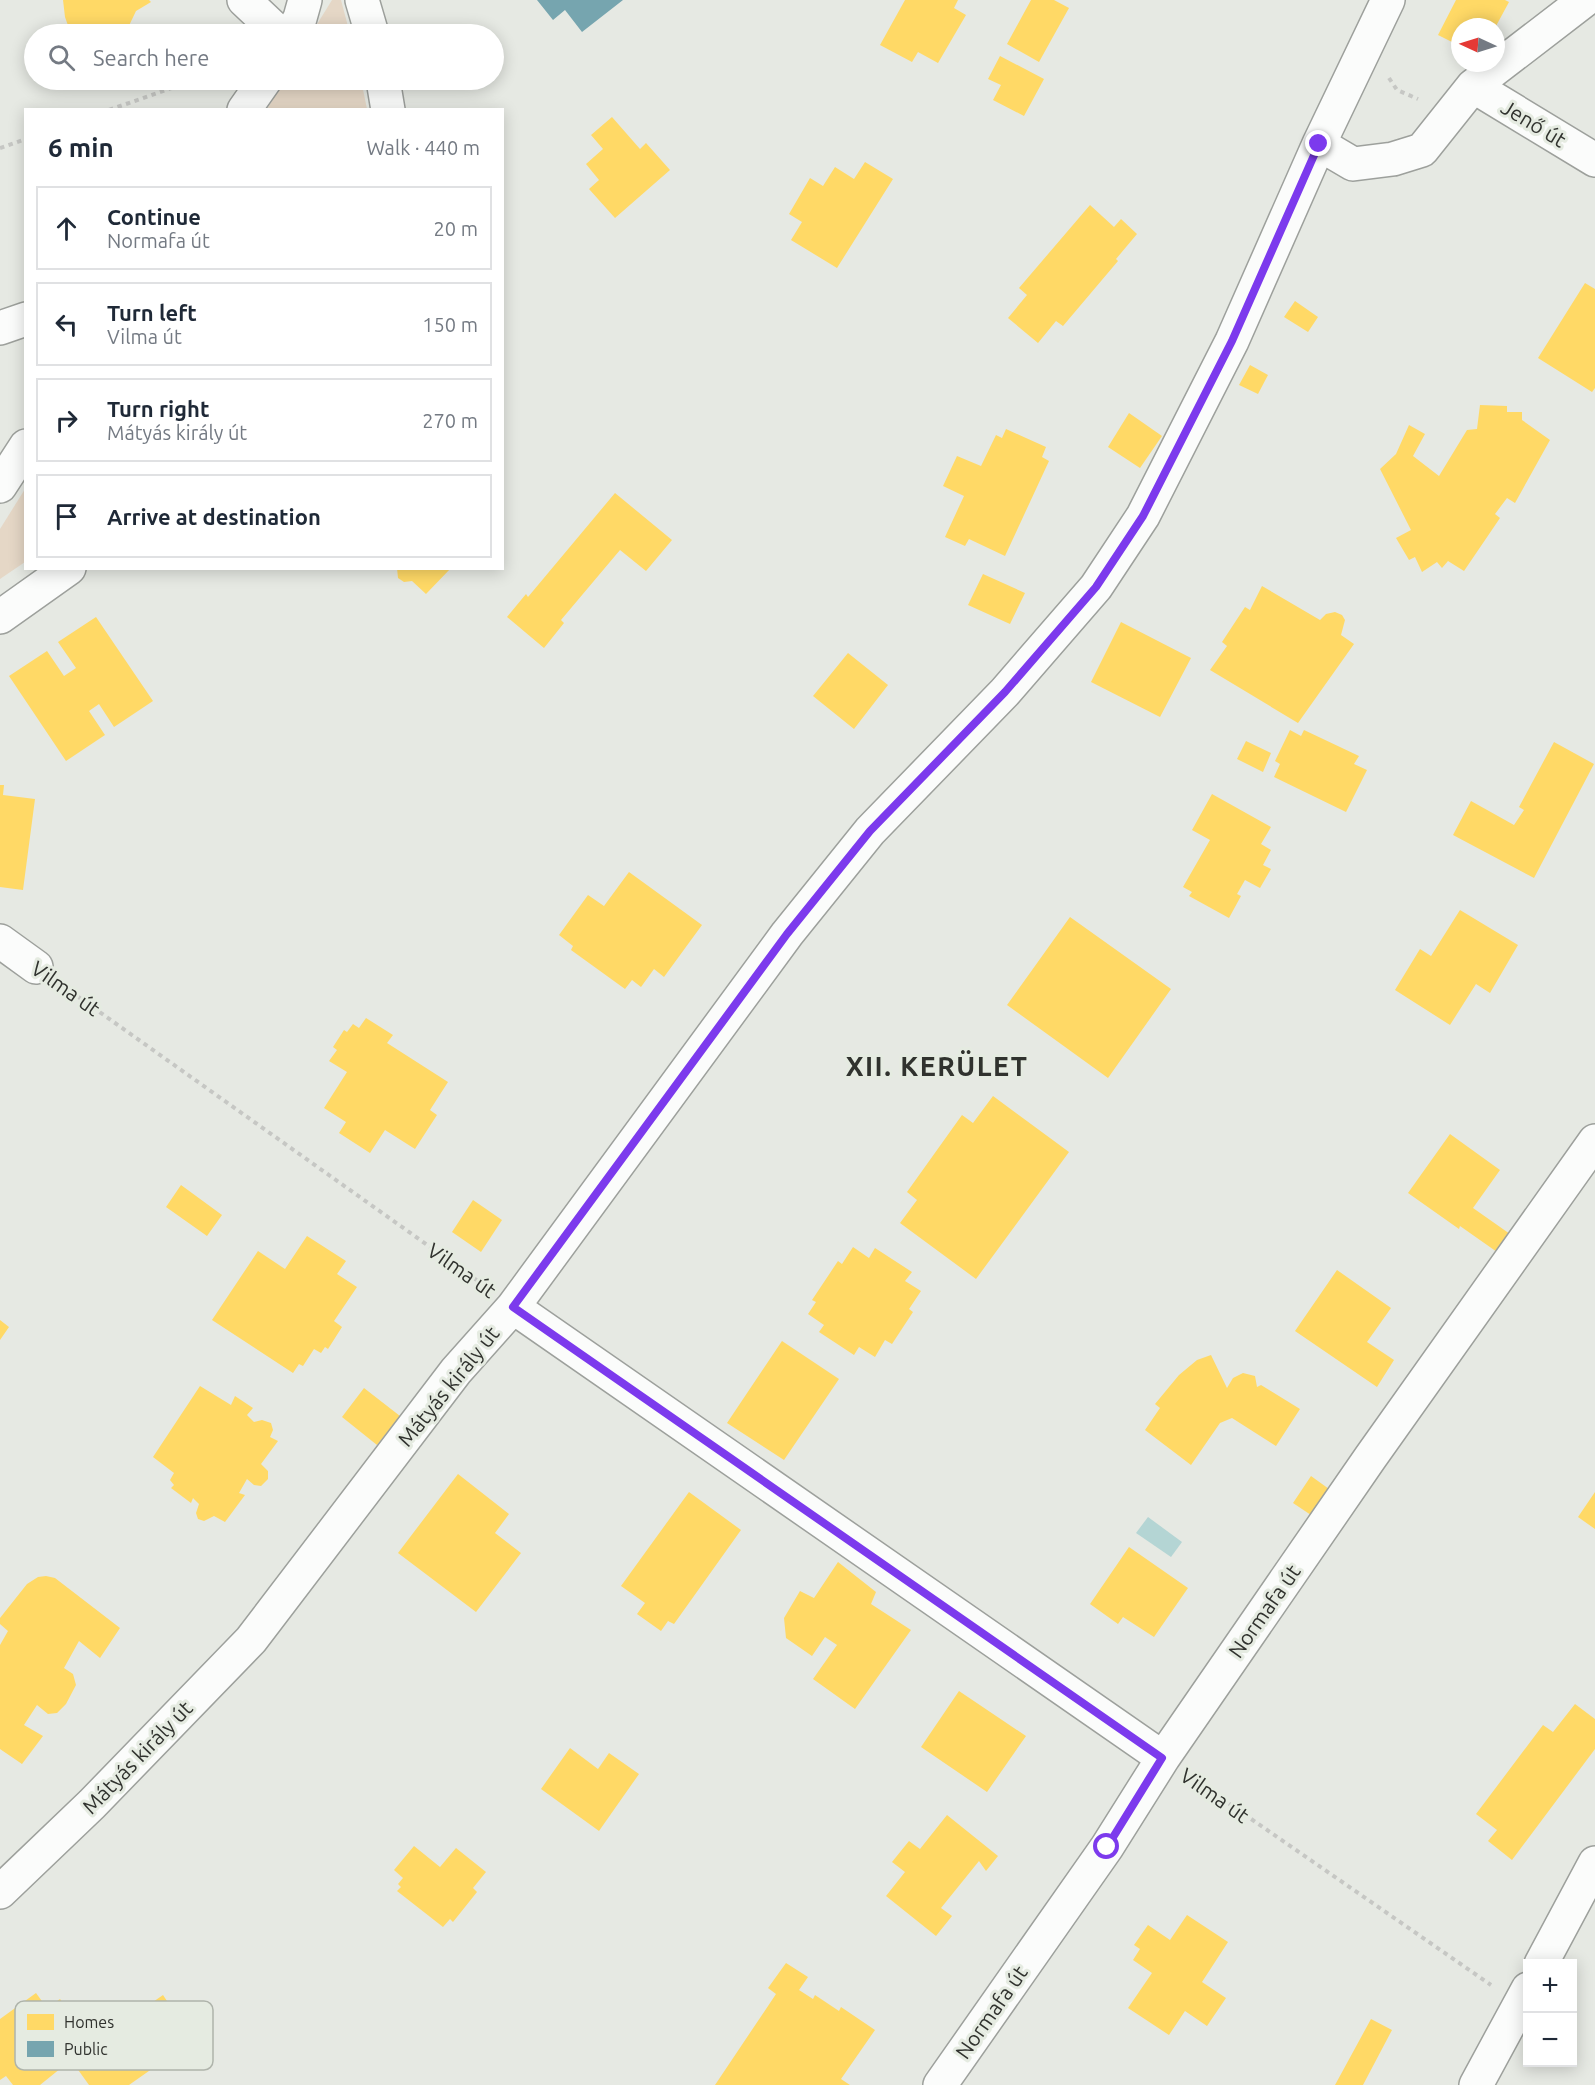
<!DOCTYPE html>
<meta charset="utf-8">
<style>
:root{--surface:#fff;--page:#f6f6f7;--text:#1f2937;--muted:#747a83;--line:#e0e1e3}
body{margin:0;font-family:Ubuntu,sans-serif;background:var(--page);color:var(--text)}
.controls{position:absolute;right:18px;bottom:18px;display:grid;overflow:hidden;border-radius:0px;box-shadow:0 3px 15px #0003}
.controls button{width:54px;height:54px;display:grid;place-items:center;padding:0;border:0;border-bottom:2px solid var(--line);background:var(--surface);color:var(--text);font:30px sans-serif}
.compass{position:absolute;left:1451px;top:18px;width:54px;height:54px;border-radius:50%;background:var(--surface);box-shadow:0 3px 15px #0003;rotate:274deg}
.stop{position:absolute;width:18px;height:18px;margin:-14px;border:4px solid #7c3aed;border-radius:50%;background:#fff}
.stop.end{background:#7c3aed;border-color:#fff;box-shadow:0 2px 6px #0008}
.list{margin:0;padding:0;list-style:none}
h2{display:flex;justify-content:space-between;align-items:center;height:78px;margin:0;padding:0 24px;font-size:26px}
h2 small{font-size:20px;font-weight:400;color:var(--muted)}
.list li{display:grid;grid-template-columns:39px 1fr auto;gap:18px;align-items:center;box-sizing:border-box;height:84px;margin:0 12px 12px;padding:0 12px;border:2px solid var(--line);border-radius:0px}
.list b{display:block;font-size:22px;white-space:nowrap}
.list p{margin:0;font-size:20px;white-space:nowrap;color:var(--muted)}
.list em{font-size:20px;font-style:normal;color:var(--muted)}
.icon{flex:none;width:33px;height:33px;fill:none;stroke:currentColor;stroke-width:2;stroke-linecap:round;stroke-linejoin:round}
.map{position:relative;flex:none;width:1595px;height:2085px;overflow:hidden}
.search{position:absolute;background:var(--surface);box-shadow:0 3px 15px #0003;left:24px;top:24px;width:480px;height:66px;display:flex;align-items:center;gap:15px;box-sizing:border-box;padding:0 21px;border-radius:33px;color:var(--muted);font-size:22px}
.panel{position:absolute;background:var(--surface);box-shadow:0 3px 15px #0003;left:24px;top:108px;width:480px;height:462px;border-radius:0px}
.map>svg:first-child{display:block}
</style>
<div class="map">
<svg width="1595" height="2085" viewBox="0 0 1595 2085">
<rect width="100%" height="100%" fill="#e6e9e3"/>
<path fill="#e5d7c6" d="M332 0H341L350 34H311Z
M285 80H361L367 109H267Z
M25 489V562L0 579V529Z"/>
<path fill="#b4d5d4" d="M1148 1517 1182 1542 1171 1557 1136 1533Z"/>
<path fill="#ffd966" d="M63 0H149L151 2 136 11 125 34H71L65 17Z
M905 0H958L954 8 966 15 938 63 918 52 912 62 880 45Z
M1031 0H1054L1069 8 1039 62 1007 44Z
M1456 0H1505L1509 2 1496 26 1485 20 1481 27H1460V46L1438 35Z
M1000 56 1044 79 1024 116 993 100 1001 85 988 79Z
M612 117 640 149 646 143 670 170 615 218 589 189 599 180 586 164 603 149 591 135Z
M865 162 893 179 837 268 791 240 802 222 789 214 810 178 823 186 835 167 854 179Z
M1090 205 1114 227 1121 219 1137 234 1116 259 1118 261 1063 326 1056 321 1038 343 1008 318 1027 295 1019 288Z
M1585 283 1595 289V388L1592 392 1538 358Z
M1295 301 1318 317 1308 332 1284 317Z
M1250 365 1268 375 1258 394 1239 385Z
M1480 405 1507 406V412H1522V420L1550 440 1515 503 1507 498 1495 514 1500 518 1464 571 1448 561 1442 568 1437 562 1422 572 1415 557 1409 560 1396 538 1411 530 1380 469 1396 454 1409 425 1425 434 1413 456 1439 476 1467 430 1477 429Z
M1129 413 1162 436 1140 468 1108 447Z
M1006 429 1046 447 1042 457 1049 461 1005 556 969 539 965 546 945 537 964 496 943 486 957 456 981 466 996 435 1002 438Z
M615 493 672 540 646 571 620 550 561 620 564 623 544 648 507 617 526 594 528 597Z
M397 568H451L426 594 412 581 404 582 398 578Z
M983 574 1025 593 1010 624 968 605Z
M1262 586 1320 620 1326 614 1335 612 1342 615 1345 620 1341 635 1354 644 1298 723 1210 670 1227 646 1222 642 1245 607 1250 610Z
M96 617 153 701 114 727 99 704 89 711 105 735 66 761 9 676 47 651 64 676 76 668 58 642Z
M1121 622 1191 658 1160 717 1091 682Z
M848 653 888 685 854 729 813 696Z
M1290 730 1301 736 1304 730 1359 756 1354 764 1367 770 1346 812 1274 777 1280 764 1275 761Z
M1246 741 1271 753 1263 772 1237 759Z
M1554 742 1594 764 1534 878 1453 835 1471 801 1514 825 1524 810 1519 807Z
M0 785H4L3 795 35 799 23 890 0 887Z
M1212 794 1271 827 1261 844 1271 850 1263 865 1271 869 1260 888 1245 880 1237 894 1241 896 1229 918 1189 896 1192 892 1183 887 1210 840 1192 830Z
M629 872 702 925 664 977 654 969 641 987 632 980 625 989 571 950 573 946 559 935 588 895 604 906Z
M1460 910 1518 945 1490 993 1476 984 1450 1025 1395 990 1420 949 1431 956Z
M1070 917 1171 989 1108 1078 1007 1005Z
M366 1018 393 1035 387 1043 448 1082 430 1110 437 1115 415 1149 385 1130 370 1153 339 1133 346 1122 324 1108 347 1072 329 1061 337 1050 333 1047 344 1030 347 1032 353 1024 359 1028Z
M993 1096 1069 1152 976 1279 900 1223 917 1200 907 1192 962 1115 973 1123Z
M1450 1134 1500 1170 1473 1208 1510 1234 1497 1252 1460 1226 1459 1229 1408 1193Z
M181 1185 222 1215 207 1236 166 1207Z
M473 1200 502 1220 481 1252 452 1232Z
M307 1236 346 1261 337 1274 357 1287 334 1321 342 1327 328 1349 325 1347 321 1353 314 1349 303 1366 299 1364 293 1373 212 1320 258 1251 285 1269Z
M853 1247 869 1258 875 1248 912 1272 905 1281 921 1291 909 1309 913 1312 892 1344 885 1340 875 1357 859 1347 854 1355 819 1332 824 1325 808 1314 816 1302 812 1300 838 1261 842 1264Z
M1337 1270 1391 1308 1367 1342 1394 1360 1377 1387 1295 1331Z
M0 1320 9 1327 0 1340Z
M782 1341 839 1379 784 1460 727 1423Z
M1211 1355 1227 1388 1233 1378 1243 1373 1255 1376 1257 1387 1261 1385 1300 1409 1276 1446 1232 1418 1220 1423 1191 1465 1145 1430 1160 1408 1155 1404 1179 1375 1197 1360Z
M200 1386 231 1405 235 1396 253 1408 247 1415 254 1422 262 1420 271 1423 273 1430 270 1437 278 1441 261 1464 268 1471V1479L261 1486 254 1485 247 1479 239 1493 245 1495 225 1522 214 1516 204 1521 198 1519 196 1513 199 1504 193 1498 191 1503 171 1488 174 1485 170 1480 174 1473 153 1457Z
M364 1388 400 1416 377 1445 342 1417Z
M458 1474 509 1514 495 1533 521 1553 476 1612 398 1553Z
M1311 1476 1329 1489 1311 1515 1293 1503Z
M689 1492 741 1530 674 1624 668 1621 661 1631 637 1614 645 1603 621 1586Z
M1595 1492V1529L1578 1517Z
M1129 1547 1188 1588 1154 1637 1123 1617 1118 1624 1090 1604Z
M838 1562 876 1592 871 1604 911 1630 855 1709 813 1679 837 1645 825 1637 812 1656 786 1638 784 1618 800 1591 814 1598Z
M46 1576 55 1578 120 1628 100 1658 79 1641 64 1668 73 1674 76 1685 66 1704 57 1713 48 1714 37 1705 24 1725 43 1736 22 1764 0 1749V1645L8 1631 0 1624V1618L27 1584 38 1577Z
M959 1691 1026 1736 987 1792 921 1747Z
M1575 1704 1595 1719V1749L1512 1860 1488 1841 1497 1830 1476 1814 1543 1725 1553 1732Z
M570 1748 598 1769 609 1753 639 1774 599 1831 541 1789Z
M947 1815 998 1856 986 1871 979 1861 941 1908 952 1916 936 1936 886 1896 905 1872 892 1862 909 1841 920 1849Z
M414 1846 440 1867 456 1848 486 1872 473 1888 477 1892 453 1922 450 1919 443 1927 397 1891 401 1887 398 1884 403 1878 394 1870Z
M1187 1915 1228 1942 1202 1982 1226 1998 1207 2026 1185 2011 1169 2035 1128 2008 1152 1973 1133 1960 1140 1949 1134 1945 1148 1925 1170 1940Z
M786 1963 808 1977 799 1990 813 1999 815 1995 839 2011 841 2007 875 2030 841 2079 850 2085H715L776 1994 768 1988Z
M36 1993 47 2008 60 1999 94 2043 163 1995 193 2040 129 2085H89L71 2060 40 2085H13L6 2076 0 2080V2019Z
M1371 2019 1392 2030 1363 2085H1335Z"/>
<path fill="#76a5af" d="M537 0H623L582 32 565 10 553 20Z"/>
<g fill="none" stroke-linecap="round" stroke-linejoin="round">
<defs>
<path id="minor" d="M244 0 280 34
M362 0 372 34
M291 34 300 18 305 0
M383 80 388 110
M1473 86 1595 160
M244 110 265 80
M1319 144 1353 164 1393 159 1422 150 1473 86 1585 0
M0 328 26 319
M0 486 26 446
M0 617 69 568
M0 941 36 967
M513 1307 1163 1758
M0 1892 92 1804 251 1640 456 1371 513 1307 787 934 870 831 1005 692 1096 587 1143 516 1232 341 1319 144 1388 0
M1541 1964 1595 1863
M940 2085 1107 1847 1163 1758 1370 1458 1595 1141
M1476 2085 1528 1989"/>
</defs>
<use href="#minor" stroke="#9da09c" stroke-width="36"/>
<path stroke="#c6c7c4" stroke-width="4" stroke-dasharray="4.5 4.5" stroke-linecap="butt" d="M1389 78 1397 90 1418 99
M109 110 194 80
M0 148 26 139
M63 986 485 1286
M1192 1778 1491 1985"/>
<use href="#minor" stroke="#fbfcfb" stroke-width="33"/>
</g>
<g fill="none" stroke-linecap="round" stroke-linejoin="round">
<path stroke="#7c3aed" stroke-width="8" d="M1107 1847 1162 1758 513 1307 787 934 870 831 1005 692 1096 587 1143 516 1232 341 1319 144"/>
</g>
<g text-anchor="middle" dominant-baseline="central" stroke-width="6" stroke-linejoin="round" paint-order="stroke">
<g font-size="21" fill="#30322e" stroke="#e5ebe1">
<text transform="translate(1534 123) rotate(31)">Jenő út</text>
<text transform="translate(66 988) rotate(35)">Vilma út</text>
<text transform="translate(462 1270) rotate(35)">Vilma út</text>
<text transform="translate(448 1386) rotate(-51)">Mátyás király út</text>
<text transform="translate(1264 1611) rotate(-55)">Normafa út</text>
<text transform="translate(137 1757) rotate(-46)">Mátyás király út</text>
<text transform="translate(1215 1795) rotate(35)">Vilma út</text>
<text transform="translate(991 2012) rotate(-55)">Normafa út</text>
</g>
<g font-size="27" font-weight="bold" letter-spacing="1.5" fill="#30322e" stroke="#e5ebe1">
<text x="937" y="1066">XII. KERÜLET</text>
</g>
</g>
<rect x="15" y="2001" width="198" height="69" rx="9" fill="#e5ebe1" stroke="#afb4ab" stroke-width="1.5"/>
<rect x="27" y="2014" width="27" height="16" fill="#ffd966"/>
<rect x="27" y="2041" width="27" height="16" fill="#76a5af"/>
<g font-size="16" fill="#30322e">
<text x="64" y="2028">Homes</text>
<text x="64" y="2055">Public</text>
</g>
</svg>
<div class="controls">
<button>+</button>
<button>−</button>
</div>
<svg class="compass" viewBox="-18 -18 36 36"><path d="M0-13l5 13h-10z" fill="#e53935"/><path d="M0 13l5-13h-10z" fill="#747a83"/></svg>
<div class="stop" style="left:1107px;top:1847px"></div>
<div class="stop end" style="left:1319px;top:144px"></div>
<div class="search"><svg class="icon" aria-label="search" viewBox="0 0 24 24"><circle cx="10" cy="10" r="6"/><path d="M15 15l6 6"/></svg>Search here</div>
<section class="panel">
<h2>6 min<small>Walk · 440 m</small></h2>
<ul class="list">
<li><svg class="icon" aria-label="ahead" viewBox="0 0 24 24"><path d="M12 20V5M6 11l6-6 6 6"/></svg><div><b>Continue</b><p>Normafa út</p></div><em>20 m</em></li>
<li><svg class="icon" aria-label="left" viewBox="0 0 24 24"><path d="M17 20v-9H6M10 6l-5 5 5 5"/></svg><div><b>Turn left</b><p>Vilma út</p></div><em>150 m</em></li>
<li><svg class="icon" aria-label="right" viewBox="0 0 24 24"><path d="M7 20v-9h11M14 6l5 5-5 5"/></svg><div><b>Turn right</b><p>Mátyás király út</p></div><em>270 m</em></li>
<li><svg class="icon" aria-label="arrive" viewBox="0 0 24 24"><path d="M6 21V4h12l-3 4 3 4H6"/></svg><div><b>Arrive at destination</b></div></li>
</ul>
</section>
</div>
